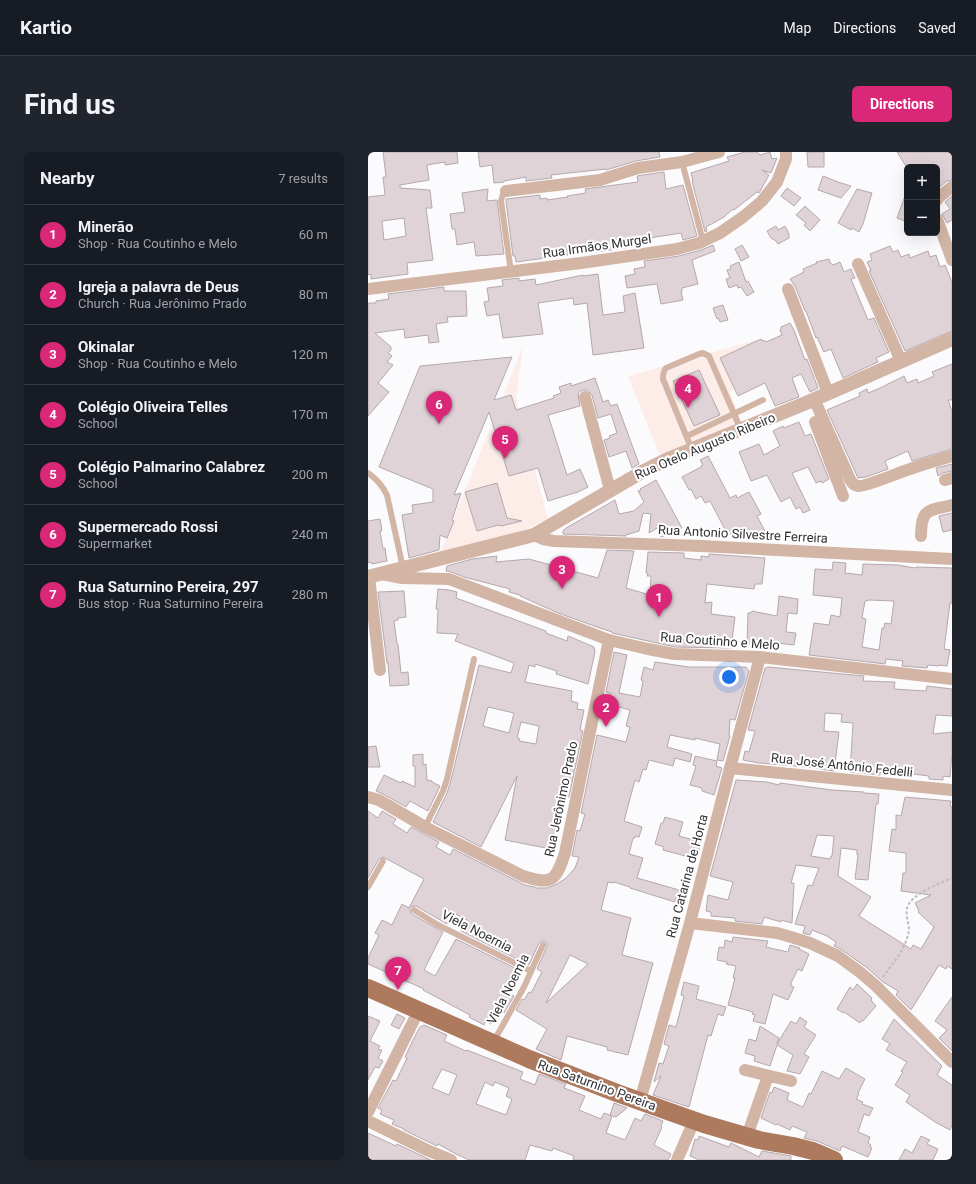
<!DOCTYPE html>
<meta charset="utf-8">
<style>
:root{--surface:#171b24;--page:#20242c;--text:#f1f3f6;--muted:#9ea1a6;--line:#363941;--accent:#db2777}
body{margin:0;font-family:Roboto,sans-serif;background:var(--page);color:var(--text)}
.controls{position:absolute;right:12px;top:12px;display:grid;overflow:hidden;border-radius:6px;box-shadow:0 4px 16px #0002}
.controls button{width:36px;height:36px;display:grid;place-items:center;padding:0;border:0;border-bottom:1px solid var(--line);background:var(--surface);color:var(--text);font:20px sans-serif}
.you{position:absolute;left:361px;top:525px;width:14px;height:14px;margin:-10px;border:3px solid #fff;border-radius:50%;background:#1a73e8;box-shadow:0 0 0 6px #1a73e833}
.badge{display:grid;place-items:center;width:26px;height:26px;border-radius:50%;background:var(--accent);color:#fff;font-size:13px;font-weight:700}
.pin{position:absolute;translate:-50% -33px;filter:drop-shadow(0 1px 2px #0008)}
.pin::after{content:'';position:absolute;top:21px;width:14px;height:12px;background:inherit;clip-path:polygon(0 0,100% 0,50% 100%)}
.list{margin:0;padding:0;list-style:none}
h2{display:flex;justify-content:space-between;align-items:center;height:52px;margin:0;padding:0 16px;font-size:17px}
h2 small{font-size:13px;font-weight:400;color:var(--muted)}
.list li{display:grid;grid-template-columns:26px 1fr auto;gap:12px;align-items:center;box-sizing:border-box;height:60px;padding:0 16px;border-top:1px solid var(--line)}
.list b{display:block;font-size:15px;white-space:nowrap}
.list p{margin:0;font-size:13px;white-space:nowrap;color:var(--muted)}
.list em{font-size:13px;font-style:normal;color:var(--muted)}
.map{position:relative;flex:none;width:584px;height:1008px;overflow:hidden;border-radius:6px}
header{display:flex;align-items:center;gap:24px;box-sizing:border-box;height:56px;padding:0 20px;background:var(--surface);border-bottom:1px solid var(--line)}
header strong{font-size:19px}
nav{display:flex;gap:22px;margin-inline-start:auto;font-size:14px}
.intro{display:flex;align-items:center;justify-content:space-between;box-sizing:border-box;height:96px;padding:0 24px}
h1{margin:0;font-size:28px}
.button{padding:10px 18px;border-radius:6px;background:var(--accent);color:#fff;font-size:14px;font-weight:700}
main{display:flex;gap:24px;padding:0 24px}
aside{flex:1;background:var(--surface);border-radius:6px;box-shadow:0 4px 16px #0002}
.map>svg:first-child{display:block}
</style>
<header>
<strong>Kartio</strong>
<nav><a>Map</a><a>Directions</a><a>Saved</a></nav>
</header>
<div class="intro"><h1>Find us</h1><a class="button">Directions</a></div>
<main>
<aside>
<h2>Nearby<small>7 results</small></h2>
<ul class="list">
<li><span class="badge">1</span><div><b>Minerão</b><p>Shop · Rua Coutinho e Melo</p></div><em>60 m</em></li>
<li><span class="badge">2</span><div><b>Igreja a palavra de Deus</b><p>Church · Rua Jerônimo Prado</p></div><em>80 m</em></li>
<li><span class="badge">3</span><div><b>Okinalar</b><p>Shop · Rua Coutinho e Melo</p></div><em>120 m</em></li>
<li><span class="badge">4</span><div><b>Colégio Oliveira Telles</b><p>School</p></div><em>170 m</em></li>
<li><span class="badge">5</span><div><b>Colégio Palmarino Calabrez</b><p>School</p></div><em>200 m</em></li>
<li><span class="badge">6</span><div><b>Supermercado Rossi</b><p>Supermarket</p></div><em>240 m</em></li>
<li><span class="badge">7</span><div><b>Rua Saturnino Pereira, 297</b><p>Bus stop · Rua Saturnino Pereira</p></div><em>280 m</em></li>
</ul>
</aside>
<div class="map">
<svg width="584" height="1008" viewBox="0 0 584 1008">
<rect width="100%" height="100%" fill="#fbfbfd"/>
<path fill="#fdede9" d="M388 188 400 222 362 239 374 272 292 305 260 224Z
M155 194 148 247 180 367 150 381 72 401Z"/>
<path fill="#e0d3d7" stroke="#b5a8ac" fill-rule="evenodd" d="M15 0H89L90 11 77 13V10L59 13 61 28 32 33V36L62 38 64 56H58L65 108 39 111 40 122 3 127V122L0 123V45L17 43 15 25H18ZM36 66 38 84 16 88 14 69Z
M110 0H291L292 5 268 9 238 18V17L183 23 184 26 158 29V25L136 29V30L126 31 124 13 112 15Z
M377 0H389L392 3 402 0 404 7 409 6 403 21 394 18 401 23 391 41 389 40 366 58 365 57 356 65 338 75 339 79 337 80 324 29H325L323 21 361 9 359 5Z
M439 0H456V15H440Z
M529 0H584V28L579 29 569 37V15H547L545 13 539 15V16Z
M296 20 298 37 315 33 329 84 315 88 313 81 282 86 263 89V95L228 100V93L199 97 200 103 148 110 147 104H145L138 49V47L172 43V47L179 46V48L200 45 199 44 218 41 217 37 270 30 269 24Z
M455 24 470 30 483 34 473 46 450 38Z
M419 36 433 46 426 54 413 44Z
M120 37 119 49 129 48 136 102 108 104 106 90 89 93 87 77H84L82 62 97 60 94 41Z
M489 37 504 41 495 72 491 80 484 76 483 78 470 71Z
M538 41H539V70L529 66Z
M584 44V68L579 71 574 62 582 57 577 50Z
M437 54 452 68 442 79 436 73 438 71 428 63Z
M408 74 410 78 417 74 421 82V86L410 92 408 89 403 86 399 79Z
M345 93 347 99 324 108 330 132 314 136V140H313L315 148 293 152 289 132 259 136 257 124 267 122 266 117 277 115 276 109 311 104 333 98Z
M374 93 381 105 373 109 367 97Z
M522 94 525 100 530 98 533 105 541 102 542 106 560 99 562 105 568 103 572 115 577 113 584 130V179L537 199 501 119H503L499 110 504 108 502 102Z
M461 107 463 112H464L465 113 472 110 476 120 483 117 487 126 483 127 500 168 506 166 521 200 508 206 510 210 475 226 463 197 456 200 449 185 448 186 438 159H437L427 134 422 127 436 120 435 117 449 111 448 110Z
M371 110 378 130 380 129 386 140 379 144 373 135 370 136 369 133 361 136 358 127 362 126 359 118 363 117 362 114Z
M230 122 235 163 257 160 255 144 267 141 276 196 225 203 219 151 206 153 205 146 170 151 175 182 135 186 131 162 119 164 116 150 121 149 119 136 135 134 134 128 151 126V129L167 127 168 133 215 123V124Z
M76 135V139H98L99 164 79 165 80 170 68 172 71 190 61 191 60 183 37 186 36 177 7 181 23 195V198L20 201 24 204 19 210 25 213 10 231 21 240 0 264V151H8V149L21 147 20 142Z
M355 153 360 168 352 170 350 166 349 167 345 156Z
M422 171 426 178 437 208 439 207 450 236 442 240 433 222 424 226 431 245 407 254 397 231 370 244 352 206 393 187 394 189 396 188 398 190 414 183 412 178 413 177V175Z
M144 205 126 248 143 243 148 258 186 246 185 244 193 241 191 235 203 231V234L227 226 235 250 240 248 243 254 249 252 271 312 264 316 258 299 241 305 236 288 242 286 241 284 249 281 243 262 230 266 224 243 219 238H215L211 240 210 243 212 254 180 263 199 323 212 317 220 335 210 340 180 349 170 316 141 324 121 260 86 343 93 341 84 368 86 369 79 386 72 383 71 398 41 406 34 363 45 361 44 353 65 350V337L11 315 52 214Z
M584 212V248H580L584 259V297L544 309 540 299 517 309 520 317 498 325 490 326 459 258 492 244 491 241 499 237 500 241 510 237 536 224 539 231 549 227 550 231 566 224 564 220Z
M331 218 352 263 326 274 305 229Z
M431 270 437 284 443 282 461 327 454 331 453 329 448 331 440 315 424 321 442 358 435 361 432 355 428 357 422 345 413 350 399 323 383 329 371 300 391 292 396 303 412 294 405 279 415 274 416 276Z
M340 304 362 346 368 343 369 346 381 340 393 362 389 364 401 387H373L369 379 360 383 342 349 337 351 333 344 328 347 323 337 321 338 314 325 333 315V314L335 313 332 308Z
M584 312V319L575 321 570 324 568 316Z
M288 328 314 376 307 380 293 385 289 376 281 381 283 362 275 361 271 379 258 383V384L195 382V379L198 376 247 348 251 362 266 359 276 350 270 339 273 338 272 337Z
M129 331 139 366 154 369 133 374 130 373 109 379 97 340Z
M584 361V378L575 380 571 364Z
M12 367 14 379H12L15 397 17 396 19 409 4 412 3 410 0 411V369Z
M239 398 266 399 258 436 282 443 283 424H279L280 421H278L280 400 316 401V406L333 408V404L341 405V402L397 406 394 432H387L386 437 339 432 337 451 344 450 343 462 367 465 363 496 307 495 244 481V480L229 475 190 461 152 444V443L141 440 142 437 96 425 83 420 78 419 79 414 104 407 129 404 128 410 161 407 230 426Z
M465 410 478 411 477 421 494 423 495 412 530 413 547 416 548 415 584 416V451H582L576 497 582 498 579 514 571 513V514L560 513 559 516 534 514 535 509 518 507 517 512 441 503 446 471 461 473 463 463 472 465 474 446 445 443 447 417 464 418ZM501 448 526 449 523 472 517 471 516 476H514L511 498 494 495 498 467 494 466 497 449Z
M70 437 81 438 89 440 88 446 178 479V481L199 489 200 484 226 495 227 500 220 532 188 522 189 519 167 512V515L161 513 157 530 204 539 203 549 210 551 209 557 216 558 212 578 215 579 201 645 193 643 183 697 137 688 149 624 113 695 65 670 79 641 83 628 111 513 143 521 146 511 87 489 90 482 69 481 70 457H68ZM120 555 146 561 141 581 115 574ZM153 570 171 574 168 592 151 589 152 587 149 586Z
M36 439 38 465 30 466V468L26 469 29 492H30L33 521 40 520 41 533 22 534 20 511H19L10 440Z
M411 444 430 447 429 462 420 461 418 480 428 481 426 493 401 490 400 494 379 492 380 461H383L384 459 409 464Z
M246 500 259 503 251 541 272 545 275 529 273 528 276 515 285 518 287 510 321 515H378L381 519 367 568 362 567 361 583 362 584 355 609 349 608 352 592 327 586V588L302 583 299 595 324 602 322 610 307 606 305 614 281 608 278 618 275 617 271 630 267 628 256 669 274 675 271 685 267 684V686H265L261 702 275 706 269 726 311 738 307 750 262 736V735L246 730V731L240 730 233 758 263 766 254 803 285 811 260 903 239 898V895L199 884 193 908 168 897 179 877 148 858 154 847 156 848 161 840 163 841 174 820 169 817 179 794V792L177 789H174L171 791 161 813 93 779 99 768 84 760 79 772 48 754H46L42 755V758L44 762 75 780 56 818 67 824 88 787 153 819 142 842 146 844 136 861 130 858 123 872 118 869 116 873 101 865 102 863 55 838 56 837 0 812V806L11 783 7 781 14 768 24 773 34 752 41 756 56 727 15 705 11 707 0 726V659L10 666 14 659 28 667 25 672 39 681 43 675 71 690 68 695 82 703 85 697 157 733 167 735V736H179L189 732 198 726 207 716 211 705 204 704 209 678 212 679 217 662 213 661 229 583 258 590 262 575 258 574 262 558 240 552 242 541 238 540ZM202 803 220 812 178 851Z
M400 515 496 524 495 529 527 530 526 537 558 539 559 534 584 537V564L568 563 565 582 584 580V602L582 625 575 624V628L561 627V624L544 622 512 620V623L482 620 485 571 473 570 474 562 457 561 456 579 471 580 466 619 451 617V616L391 611 375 608 377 599 381 600 387 579 380 578 397 516Z
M8 594 12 615H0V595Z
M55 602V613L58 612 59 628 64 629V630L72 634 60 659 42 649 38 655 15 642 8 639 16 623 33 631 34 629 47 635V614H45V603Z
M327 604 349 609 348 614 354 616 346 643 334 639V636L322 633 328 614 325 613Z
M368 628 399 630 411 633 412 631 464 638 496 640V641L511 642 510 652H508L500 728 487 727 490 703H489V698L473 696 470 724 503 745 491 764 543 797 545 793 553 797 566 775 550 760 551 759 547 751 563 743 533 739 535 721H538V701L521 699 524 677 528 678V663L533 664 537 645 583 649 582 654 584 655V817L579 814 578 817 571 813 543 858 528 843 530 839 515 830 498 815 474 798 466 794 468 790 459 784 444 778 442 783 435 781 437 774 427 772 440 733 444 734 451 716 428 713 423 731H426L424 771 413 768V770L396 765 394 772 367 769V766L343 764V760L338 759 340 743 360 748 365 730 342 724ZM449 683 466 684 464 704H463L462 707 443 704Z
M297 665 315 670 311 684 333 690 328 709 320 707 321 705 295 698 296 695 287 692 293 671H295Z
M365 785 400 789 398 795 420 800 422 793 432 796 431 797 441 802 434 819 430 817 423 831V834L426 835 420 848 405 842 397 872 385 869 387 863 384 862 385 860 360 853 367 826H365L368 814 358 812 359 810 349 808 351 795 356 796 357 788 364 790Z
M316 830 331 834 328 847 358 855 355 864 350 862 343 884 340 883 321 955 285 943 293 924 286 930 291 911 295 912 301 894 296 892 301 873 308 875 316 844 313 843Z
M489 832 504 846 503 848 508 854 495 869 494 868 492 871 476 860 475 861 469 857 482 835 485 838Z
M584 845V899L571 886 579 878 567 869Z
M29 862 37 866 31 877 23 873Z
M0 864 12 869 2 889 12 894 10 897 14 898 10 906 15 909 11 916 7 915 0 928Z
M432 865 439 870 436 875 448 883 436 902 441 905 432 922 419 919 425 903 409 893 402 914 386 909 387 904 377 901 381 887 388 889 392 874 411 886 409 892 423 869 428 872Z
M526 867 574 914 569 923 584 933V973L582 978 567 970 538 950 542 943 527 933 535 920 533 919 539 910 518 898 522 892 514 887Z
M56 873 79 883 76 889 98 899 99 898 155 920 152 927 167 933 171 922 198 932 196 936 217 944 211 958 233 967 236 961 244 964 238 981 257 988 267 966 273 969 277 962 295 969 293 974 294 975 286 993 303 1002 300 1008H205L206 1004 185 996 184 999 162 993 157 1008H101L88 1002 70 992 69 994 36 978V977L24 972 26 968 12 962 14 958 10 956 25 928 28 929 39 906 37 905 45 888 52 875ZM74 917 89 923 81 943 64 936ZM117 930 125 934 127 930 141 936 138 944 144 947 138 963 108 952Z
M478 916 497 927 490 941 491 942 488 947 495 950 494 952 505 956 501 964 496 962 490 980 502 985 500 991 503 993 502 995 504 996 500 1005 474 994 472 999 449 989 436 986 439 980 424 974 422 978 409 972 408 973 393 966 402 940 404 941 406 935 421 941 419 948 435 955 441 941 443 942 454 919 471 927Z
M246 951 259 956 248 965 242 963Z
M0 981 28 994 29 992 63 1008H0Z
M331 984 361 995 363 991 391 1005 394 999 423 1004V1008H331L322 1004 327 987 330 988Z
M553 984 562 988 559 992 570 997 565 1008H531L537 997 544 1001Z"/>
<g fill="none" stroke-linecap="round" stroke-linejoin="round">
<path stroke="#bdbdc0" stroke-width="2" stroke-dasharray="3 2" stroke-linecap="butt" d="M515 825C524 812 536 799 540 783 543 775 537 765 539 756 542 743 572 731 584 726"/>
<path stroke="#d3b5a6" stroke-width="6" d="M314 10 335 89
M138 39 135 42 133 49 143 120
M319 284 395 248
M324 298 295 227C295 223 295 219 298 216L331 202 335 201 341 204 373 278
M0 321C9 327 14 333 19 343L35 416
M57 675 75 639 79 627 106 507
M0 735 15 709
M46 758 70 773 163 819
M126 889 156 835 175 793"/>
<path stroke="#d3b5a6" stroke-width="12" d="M138 39 232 28 270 16 314 10 351 0
M569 48 571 45 584 35
M569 67 584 108
M490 112 533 209
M0 137 213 111 309 97 331 91 352 81 375 65 394 49 409 30 418 7V0
M420 137 460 241
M217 245 242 338
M446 247 480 323C482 328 484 333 490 334 498 335 532 320 542 317 556 312 570 308 584 304
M447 270 475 344
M577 328 584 326
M166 383 175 387 186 389 333 394 584 407
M553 384C553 356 560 359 584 353
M14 422 34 426 81 427 241 488 280 497 306 502 392 505 584 527
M1 425 12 518
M362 616 584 638
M0 645 11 648 57 675 155 724C185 734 188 728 197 701L241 488
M322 771 409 781 423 785 442 791 470 804 493 821 508 834 584 910
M377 918 423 929
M272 949 322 771 362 616 392 505
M0 960 51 858
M0 969 59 998 83 1008
M379 984 400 924
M309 1008 326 969"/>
<path stroke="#d3b5a6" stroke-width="14" d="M0 425 166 383 274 320 300 307 438 251 584 187"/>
<path stroke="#ae7a5e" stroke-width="18" d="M0 836 161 907 249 941 336 972 391 988 425 994 445 999 466 1008"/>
</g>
<g text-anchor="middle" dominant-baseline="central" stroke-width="4" stroke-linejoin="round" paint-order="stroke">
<g font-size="13" fill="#323236" stroke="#fff">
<text transform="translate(229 94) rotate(-8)">Rua Irmãos Murgel</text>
<text transform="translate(337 294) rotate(-23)">Rua Otelo Augusto Ribeiro</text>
<text transform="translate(375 382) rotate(3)">Rua Antonio Silvestre Ferreira</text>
<text transform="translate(352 489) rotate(4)">Rua Coutinho e Melo</text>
<text transform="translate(474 613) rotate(6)">Rua José Antônio Fedelli</text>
<text transform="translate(193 647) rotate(-78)">Rua Jerônimo Prado</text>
<text transform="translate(319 724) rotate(-75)">Rua Catarina de Horta</text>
<text transform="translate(109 779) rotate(27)">Viela Noernia</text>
<text transform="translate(140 837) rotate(-63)">Viela Noemia</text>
<text transform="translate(229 933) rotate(20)">Rua Saturnino Pereira</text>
</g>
</g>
</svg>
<div class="controls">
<button>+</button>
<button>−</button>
</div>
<div class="you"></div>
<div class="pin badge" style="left:291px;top:465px">1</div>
<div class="pin badge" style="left:238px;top:575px">2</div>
<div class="pin badge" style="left:194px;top:437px">3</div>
<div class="pin badge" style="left:320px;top:256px">4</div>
<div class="pin badge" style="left:137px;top:307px">5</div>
<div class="pin badge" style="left:71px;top:272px">6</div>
<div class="pin badge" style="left:30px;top:838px">7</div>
</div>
</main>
